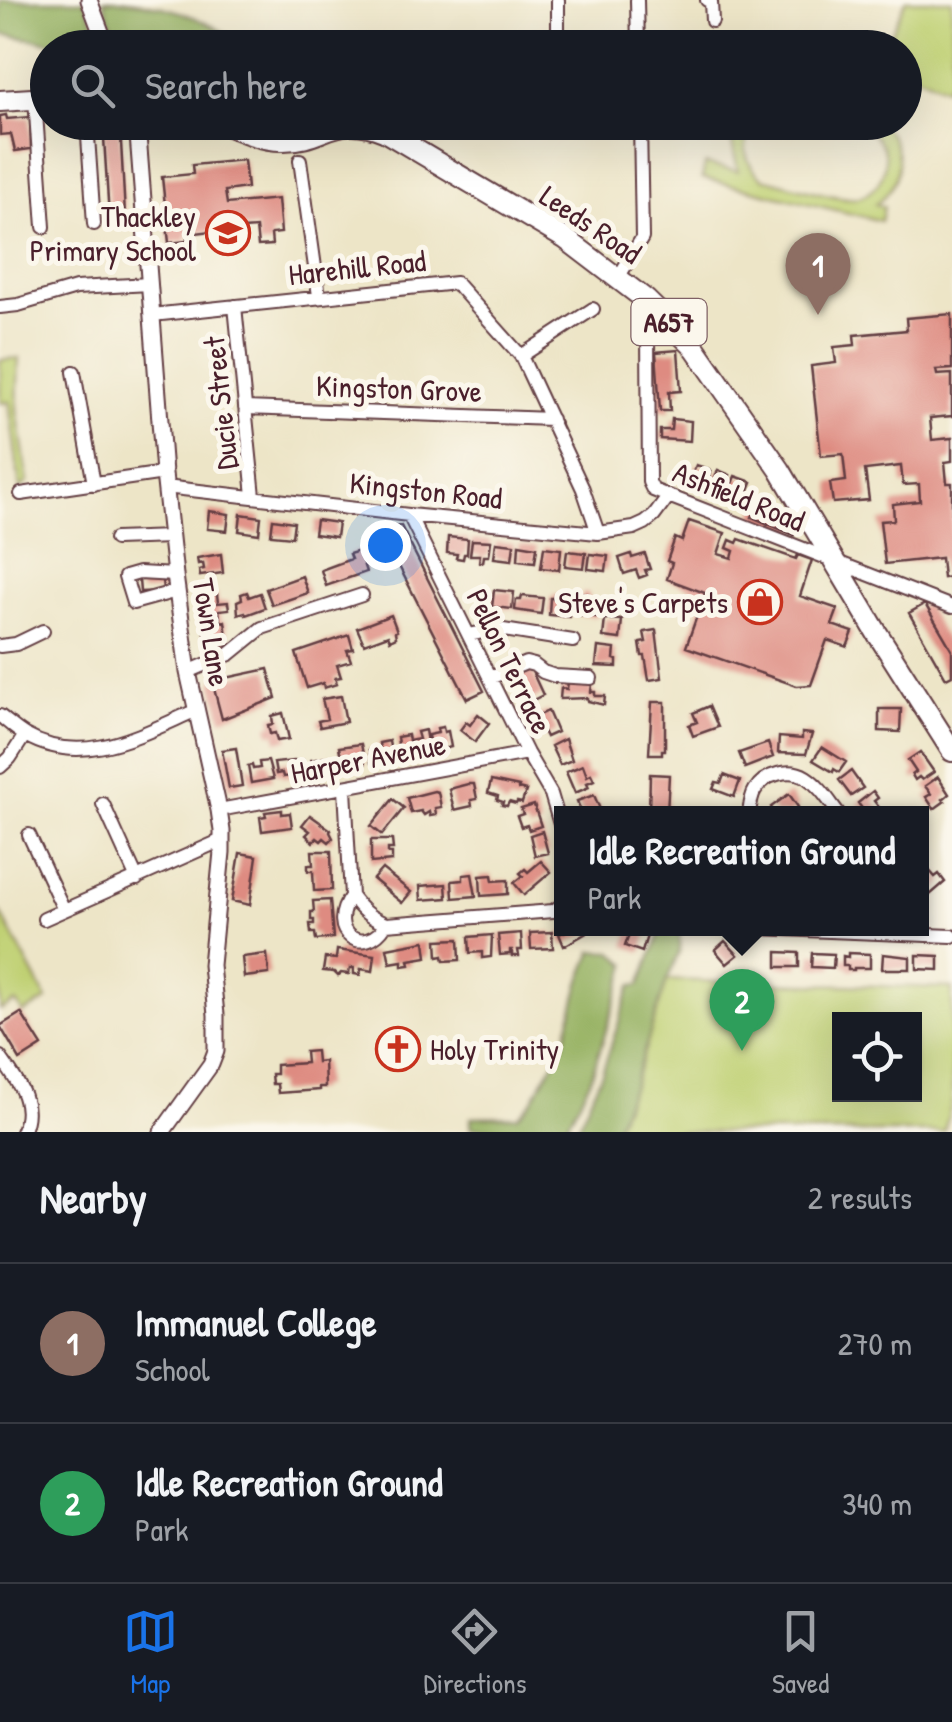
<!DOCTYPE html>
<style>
:root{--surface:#171b24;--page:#20242c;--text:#f1f3f6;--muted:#9ea1a6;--line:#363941;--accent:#1a73e8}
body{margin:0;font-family:"Patrick Hand",sans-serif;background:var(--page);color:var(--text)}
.controls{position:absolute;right:30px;bottom:30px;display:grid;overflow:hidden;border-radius:0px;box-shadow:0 10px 40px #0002}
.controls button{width:90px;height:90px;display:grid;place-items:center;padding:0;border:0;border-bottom:2px solid var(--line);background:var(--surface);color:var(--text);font:50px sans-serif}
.you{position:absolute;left:385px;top:545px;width:35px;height:35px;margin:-25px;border:8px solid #fff;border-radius:50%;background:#1a73e8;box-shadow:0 0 0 15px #1a73e833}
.badge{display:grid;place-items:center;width:65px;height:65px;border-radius:50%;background:var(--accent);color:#fff;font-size:32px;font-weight:700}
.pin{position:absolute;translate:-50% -82px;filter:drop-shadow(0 2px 5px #0008)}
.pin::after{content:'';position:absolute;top:52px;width:35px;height:30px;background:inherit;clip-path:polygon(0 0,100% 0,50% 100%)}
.popup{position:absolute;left:554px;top:806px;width:375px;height:130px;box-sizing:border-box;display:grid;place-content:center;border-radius:0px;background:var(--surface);filter:drop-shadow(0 2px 8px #0005);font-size:32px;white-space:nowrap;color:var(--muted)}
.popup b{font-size:38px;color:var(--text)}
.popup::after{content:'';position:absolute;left:50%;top:100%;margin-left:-20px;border:20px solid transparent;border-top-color:var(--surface)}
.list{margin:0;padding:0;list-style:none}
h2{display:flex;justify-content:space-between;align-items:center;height:130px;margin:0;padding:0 40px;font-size:42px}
h2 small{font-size:32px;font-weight:400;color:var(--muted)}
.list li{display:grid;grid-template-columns:65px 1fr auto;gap:30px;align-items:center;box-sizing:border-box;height:160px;padding:0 40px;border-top:2px solid var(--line)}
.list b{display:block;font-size:38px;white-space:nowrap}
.list p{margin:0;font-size:32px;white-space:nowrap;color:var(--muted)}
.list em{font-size:32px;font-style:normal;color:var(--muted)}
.icon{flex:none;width:55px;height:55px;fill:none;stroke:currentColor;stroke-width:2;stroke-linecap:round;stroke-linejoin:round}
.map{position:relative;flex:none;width:952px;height:1132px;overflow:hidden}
.search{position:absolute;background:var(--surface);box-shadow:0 10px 40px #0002;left:30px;right:30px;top:30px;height:110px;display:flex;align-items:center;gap:25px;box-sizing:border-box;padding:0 35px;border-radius:55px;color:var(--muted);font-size:38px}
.sheet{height:450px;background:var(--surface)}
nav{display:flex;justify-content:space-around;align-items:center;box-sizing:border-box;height:140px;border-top:2px solid var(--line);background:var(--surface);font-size:28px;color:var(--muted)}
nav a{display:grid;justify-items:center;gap:5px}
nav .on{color:var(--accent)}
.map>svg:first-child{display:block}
</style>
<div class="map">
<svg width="952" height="1132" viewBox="0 0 952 1132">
<rect width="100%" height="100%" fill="#fbf7ec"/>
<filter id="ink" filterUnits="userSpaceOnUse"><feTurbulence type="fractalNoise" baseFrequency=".01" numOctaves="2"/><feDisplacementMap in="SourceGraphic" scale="20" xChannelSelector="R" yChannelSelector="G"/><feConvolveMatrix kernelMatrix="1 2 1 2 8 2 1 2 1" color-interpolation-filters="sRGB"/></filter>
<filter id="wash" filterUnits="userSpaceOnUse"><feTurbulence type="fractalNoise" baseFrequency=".0048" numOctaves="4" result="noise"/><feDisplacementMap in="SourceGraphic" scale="40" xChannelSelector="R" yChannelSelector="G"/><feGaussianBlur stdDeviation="2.25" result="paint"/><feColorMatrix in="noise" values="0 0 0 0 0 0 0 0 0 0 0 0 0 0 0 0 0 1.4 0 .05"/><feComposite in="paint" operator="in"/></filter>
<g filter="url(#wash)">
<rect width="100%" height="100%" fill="#ede5c7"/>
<path fill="#bfd072" stroke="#84784e" stroke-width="2.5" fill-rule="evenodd" d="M906 0H952V74L946 88 905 70 904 48 885 47Z
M738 123H755C741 142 743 162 762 178 781 182 841 201 856 198 884 192 895 155 874 135 864 126 848 125 836 123H879C906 146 904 182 876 204L884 207 881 221 702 178 705 164 738 171 732 143Z
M19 358 17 409 28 482 20 489 9 402 0 403V360Z
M0 911 47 1000 23 1013 16 1002 0 1010Z
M667 980 952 988V1102L944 1132H613L634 1083ZM840 1019H914V1094H840Z"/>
<path fill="#97b264" stroke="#706848" stroke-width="2.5" d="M0 0H84L98 31 61 44 0 34Z
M103 0C160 0 201 16 248 47H119Z
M662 929H680L679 953 667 980 634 1083 615 1128 613 1132H575L602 1073 631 986 640 985Z
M593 951 613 952 627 965 590 1081 564 1130 471 1128V1117L518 1116 532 1101 564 1044 580 983Z"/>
<g id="blocks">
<path fill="#de8b81" d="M6 115 7 119 30 117 31 149 15 151 11 134 0 135V116Z
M103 122H117L121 142 125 215 109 217Z
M244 160 247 188 225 191 227 204 278 199 281 233 271 234 272 245 258 246 256 228 243 229 244 237 230 238 229 229 187 234V241L169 243 162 177 193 174 192 165Z
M952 314V369L936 370 937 375 952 374V416L930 418 932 440 952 438V461L945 462 947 483H952V577L943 578 941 558 885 564 880 521 894 520 893 504 920 501 919 484 903 485 901 466 865 470 869 500 833 503 830 483 846 481 843 454 821 456 811 366 836 363 834 347 855 345 854 335 907 330 906 318Z
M678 350 681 391 669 392 670 411H660L656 352Z
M672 419 691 421 690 441 660 439V430H671Z
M696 465 709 469 711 472 709 478 714 481 718 470 730 475 723 493 702 486V488L691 484 690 487 682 484 686 475 691 477Z
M735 476 752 482 745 500 728 494Z
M759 501 790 513 791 509 799 523 794 535 752 517Z
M209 511 229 514 227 531 207 529Z
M241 514 261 517 259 534 239 531Z
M273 519 294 522 292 537 271 535Z
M316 520 338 523 336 537 314 534Z
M689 521 725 533 718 554 732 558 734 551 727 548 730 540 737 543 739 539 796 559 798 555 812 560 800 596 838 609 832 625 853 632 847 647 827 640 811 685 797 686 686 647 705 593 667 579 672 563 667 561 675 538 682 541Z
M389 525 401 526 484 691 467 699 380 529Z
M448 537 468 539 467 554H464L463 559 456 558 457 554 447 553Z
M472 540 491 541 489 556H484L483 562H479L480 555H470Z
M496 542 514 544 512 560 494 558Z
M519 544 537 547 535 562 518 560Z
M544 547 561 549 559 570 541 568Z
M359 551 366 572 326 586 321 570 351 559 349 554Z
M567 551 586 553 584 568 565 566Z
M221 554 223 573 200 576 199 570 204 569 203 563 198 564 197 558Z
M590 554 608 556 606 571 588 569Z
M631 554 632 558 645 554 650 569 645 570 647 575 639 578 636 570 624 574 619 558Z
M302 576 308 593 272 605 266 589Z
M162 579 163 591 140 592 139 580Z
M494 590 514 592 512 609 492 607Z
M247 592 249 597 260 593 265 608 246 615 245 612 238 614 237 601 242 599 241 594Z
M583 593 589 594V599L598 600 597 617 578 615 579 598H582Z
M217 594 218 603 228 602 229 609 219 610 220 622 225 621 228 645 207 648 200 597Z
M554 595 560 596 559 599 571 600 569 617 549 615 550 598H553Z
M522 596 543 598 541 614 515 610 516 600H521Z
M925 604 952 650V675L946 678 909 613Z
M391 615 397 631 395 632 396 637 390 640 388 635 364 644 357 628Z
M605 619 622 620 620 639 603 637Z
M656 630 662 678 649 680 645 656H642L640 643 646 642 644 632Z
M349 635 353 649 347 650 351 661 337 665 341 677 335 678 337 684 324 688 323 683 307 688 296 653Z
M598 647 615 649 614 659 617 660V667L596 666Z
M529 665 543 695 529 702 515 672Z
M268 669 276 698 222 719 212 681Z
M568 682 592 684 591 692H595V696H605L604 705 588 701V698L560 699 561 688 567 689Z
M341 696 346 722 320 727 318 721 327 719 322 699Z
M652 702H665V750H662V754H649Z
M709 706 718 727 693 736 689 725 697 722 693 713Z
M879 709H901L900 732 879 731Z
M548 711 557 732 546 737 536 717Z
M283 713 289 739 277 741 275 733 270 734 268 725 273 724 272 716Z
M478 714 489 723 475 742 460 730 466 722 470 725Z
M443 727 444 732 448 731 451 747 431 752 428 735 438 733 437 728Z
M425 730 428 748 423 749V753L400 757 397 737 408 735 409 741 419 739 417 732Z
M802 733 812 734 806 754 778 753 779 737 802 739Z
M565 739 572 760 560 765 551 746Z
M389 741 392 759 371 763 369 750 380 748 379 743Z
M768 743 773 757 745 768 739 753Z
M361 744 365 764 343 767 339 747Z
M822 747 846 762 839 772 834 769 833 772 813 760Z
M236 748 242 786 229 788 222 750Z
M920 752 934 772 922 780 919 777 915 780 912 775 916 772 908 760Z
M333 756 335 769 313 772 311 760Z
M303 760 305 774 283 777 282 773 276 774 274 763Z
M268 761 273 779 251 783 248 766 252 765 253 769 260 768 259 762Z
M583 765 587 776 591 774 594 780 587 783 589 787 575 793 566 772Z
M851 771 863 788 851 796 839 780Z
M650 774 669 775 667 814H649Z
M724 775 740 781 734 797 713 789 716 782 721 783Z
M938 777 949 794 943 799 945 801 934 809 926 797 931 794 925 786Z
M491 781 519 787 518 789 526 791 522 803 517 802 516 804 509 802 507 806 502 805 503 802 497 800 498 796 488 793Z
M468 784H474L477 799 471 800 472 806 454 810 449 789Z
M434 791 438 792 441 807 435 808 436 815 430 816 429 812 424 815 421 811 411 813 407 798Z
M873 791 878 798 874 801 882 811 878 814H866L858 803Z
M789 794 798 807 789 814H775L771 807Z
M594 795 602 814H582L577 801Z
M393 799 404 808 382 835 371 826Z
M534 805 541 826 529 830 527 825 521 827 517 816 523 814 521 809Z
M282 810V814L290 813 292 827 262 831 260 817 266 816 265 812Z
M310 815 331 830 330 832 333 838 329 842 324 838 321 841 317 838 313 842 306 835 310 831 302 825Z
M542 831 548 853 535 856 530 835Z
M371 840H392L393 849H388V853H392V861L371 863Z
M312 851H331L332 890 314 891 313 871H308V865H313Z
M240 853 257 856 250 905 232 901Z
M541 861 551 872 524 895 514 883 523 876 520 873 525 869 528 872Z
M382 869 411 892 402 903 373 879Z
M928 869 935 877 939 874 945 882 930 895 922 885V874Z
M472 874 476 896 453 898 452 881 463 880V875Z
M492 875 493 881 508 880V894L481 896 480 876Z
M446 884 447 898 421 900 420 886Z
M330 900 333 938 316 940 315 933H311L310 924H314V920H311V912H314L313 901Z
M570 929H589L590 931 564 946 559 934Z
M631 929H649L642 952 625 946Z
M552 932 553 948 531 949 530 933Z
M521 933 522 950H518L519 956H512V950H510V954L500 955 498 935Z
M492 935 491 957 482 958V952L470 953 469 937Z
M459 939 460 960 444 961 443 956 438 957 437 940Z
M425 941 427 957 409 960 410 965 402 966V961L390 963 387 948Z
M725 941 738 955 727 964 715 950Z
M337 950 375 955 373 971 361 969 360 975 354 974V968H350L349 974 341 973 338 976 334 972 323 971 325 958 336 959Z
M777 952 799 953V967H777Z
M812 953 834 954 833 968 811 967Z
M848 953 870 954V968H854V970H848V966H843V956L848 957Z
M267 954 269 974 244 977 242 957Z
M883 954 910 957V969H882Z
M917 955 939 956V970L917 969Z
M21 1013 42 1046 20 1060 0 1026Z
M316 1051 317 1062 324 1061 325 1087H319V1090L278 1093 277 1084H272L271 1074H276V1065L306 1063 305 1052Z"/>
</g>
</g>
<g filter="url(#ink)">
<use href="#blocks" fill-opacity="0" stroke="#623d42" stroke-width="2.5"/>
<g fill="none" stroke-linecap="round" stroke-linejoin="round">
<defs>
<path id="minor" d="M558 0V48
M637 0 638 48
M707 0 711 2 712 21
M35 99 44 227
M87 122 94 224
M413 148 415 122
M300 160 319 296
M618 278 642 238 640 122
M235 306 254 496
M0 307 18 305 76 288 150 284
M152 315 456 283 521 356 583 489 598 533
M648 333 649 482 653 490 952 607
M521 356 593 309
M74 372 94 484
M245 408 551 419
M165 487 409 515 598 533 634 528 645 523 654 516 668 497
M21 494 164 473
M409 515 527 753 551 794 562 831
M115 539 171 537
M175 575 139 573 125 577 133 603 177 591
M469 635 497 629 573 641
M0 646 16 644 43 631
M188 672 230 654 262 628 362 595
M490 678 526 663 534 665 543 672 555 676 591 678
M0 716C8 722 16 730 25 735 84 769 143 733 197 710
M0 767 10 758 25 735
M345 789 351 896C361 910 370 918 386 924L553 911 562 905
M103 804 137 879
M219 810 527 753
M749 814C750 806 751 796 755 790 765 774 790 767 806 777 820 786 829 801 839 814
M29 835 64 910
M351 896C324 933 365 959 386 924
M44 919 222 840
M756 928 952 936
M0 1057C17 1081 36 1103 22 1132"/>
<path id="tertiary" d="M89 0 107 48
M137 122 164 473 175 575 188 672 219 810 222 831V852L211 965 216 1015V1051L211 1064 162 1132"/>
<path id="primary" d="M0 101 48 98
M220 122C239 130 261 140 282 140 325 141 334 111 384 131L566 239 646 300 695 348 780 470 877 633 952 751"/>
</defs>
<use href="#minor" stroke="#623d42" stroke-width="16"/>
<use href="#tertiary" stroke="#623d42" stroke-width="19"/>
<use href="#primary" stroke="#623d42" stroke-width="24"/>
<use href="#minor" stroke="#fff" stroke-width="12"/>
<use href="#tertiary" stroke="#fff" stroke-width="15"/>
<use href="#primary" stroke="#fff" stroke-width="20"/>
</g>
</g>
<defs>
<symbol id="school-ring" viewBox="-11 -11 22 22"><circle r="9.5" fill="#fbf7ec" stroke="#c8321e" stroke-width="1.5"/><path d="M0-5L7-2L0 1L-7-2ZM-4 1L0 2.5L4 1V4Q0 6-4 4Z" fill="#c8321e"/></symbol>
<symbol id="shop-ring" viewBox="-11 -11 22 22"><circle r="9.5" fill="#fbf7ec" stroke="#c8321e" stroke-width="1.5"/><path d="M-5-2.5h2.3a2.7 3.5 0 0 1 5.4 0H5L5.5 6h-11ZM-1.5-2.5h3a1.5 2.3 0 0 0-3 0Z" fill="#c8321e"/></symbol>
<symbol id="church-ring" viewBox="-11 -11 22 22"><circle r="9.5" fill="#fbf7ec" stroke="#c8321e" stroke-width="1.5"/><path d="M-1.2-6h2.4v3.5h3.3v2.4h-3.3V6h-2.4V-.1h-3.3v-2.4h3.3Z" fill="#c8321e"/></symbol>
</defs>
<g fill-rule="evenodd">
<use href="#school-ring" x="203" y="208" width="50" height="50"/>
<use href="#shop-ring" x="735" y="577" width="50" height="50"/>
<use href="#church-ring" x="373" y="1024" width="50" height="50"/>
</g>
<g text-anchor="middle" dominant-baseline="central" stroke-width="10" stroke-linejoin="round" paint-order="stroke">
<rect fill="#fbf7ec" stroke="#7f6065" stroke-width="2.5" x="631.5" y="299" width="75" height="46" rx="8"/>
<g font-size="28" font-weight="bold" fill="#4a1f2b">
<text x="669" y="322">A657</text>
</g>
<g font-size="30" fill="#4a1f2b" stroke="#fbf7ec" text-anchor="end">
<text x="196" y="216">Thackley<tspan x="196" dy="34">Primary School</tspan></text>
<text x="728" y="602">Steve's Carpets</text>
<text x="430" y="1049" text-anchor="start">Holy Trinity</text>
</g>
<g font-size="30" fill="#4a1f2b" stroke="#fbf7ec">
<text transform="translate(591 224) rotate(34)">Leeds Road</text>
<text transform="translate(357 267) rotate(-6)">Harehill Road</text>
<text transform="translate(399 388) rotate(2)">Kingston Grove</text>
<text transform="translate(220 403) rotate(-96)">Ducie Street</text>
<text transform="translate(426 490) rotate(6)">Kingston Road</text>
<text transform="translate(739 496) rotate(22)">Ashfield Road</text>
<text transform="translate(212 632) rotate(81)">Town Lane</text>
<text transform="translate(510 661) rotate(64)">Pellon Terrace</text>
<text transform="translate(368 758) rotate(-11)">Harper Avenue</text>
</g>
</g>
</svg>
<div class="controls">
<button><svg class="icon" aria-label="locate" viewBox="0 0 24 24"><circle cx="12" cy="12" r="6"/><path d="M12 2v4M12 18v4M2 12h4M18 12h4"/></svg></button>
</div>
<div class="you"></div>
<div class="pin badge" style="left:818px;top:315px;background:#8d6e63">1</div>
<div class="pin badge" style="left:742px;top:1051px;background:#2e9e5b">2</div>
<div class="popup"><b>Idle Recreation Ground</b>Park</div>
<div class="search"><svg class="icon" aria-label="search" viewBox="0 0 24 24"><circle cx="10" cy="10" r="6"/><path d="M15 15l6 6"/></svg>Search here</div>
</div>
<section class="sheet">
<h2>Nearby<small>2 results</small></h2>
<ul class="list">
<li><span class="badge" style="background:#8d6e63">1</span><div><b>Immanuel College</b><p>School</p></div><em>270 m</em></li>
<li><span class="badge" style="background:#2e9e5b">2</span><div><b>Idle Recreation Ground</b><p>Park</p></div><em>340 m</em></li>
</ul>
</section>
<nav>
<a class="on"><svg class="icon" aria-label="map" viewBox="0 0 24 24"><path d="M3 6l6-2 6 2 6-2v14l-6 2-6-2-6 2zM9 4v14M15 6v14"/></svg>Map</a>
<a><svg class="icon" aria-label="directions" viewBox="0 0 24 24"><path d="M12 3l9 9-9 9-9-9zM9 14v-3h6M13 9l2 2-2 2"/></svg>Directions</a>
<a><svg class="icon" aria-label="saved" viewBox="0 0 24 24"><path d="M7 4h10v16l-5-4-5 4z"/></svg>Saved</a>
</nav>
